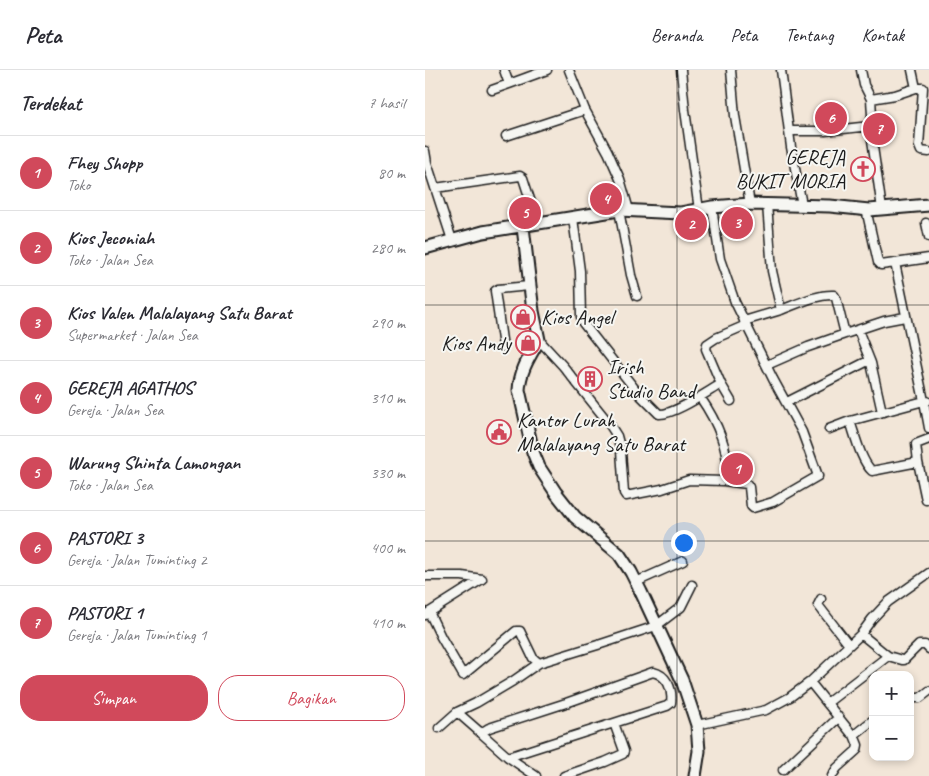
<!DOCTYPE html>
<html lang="id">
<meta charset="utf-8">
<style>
:root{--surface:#fff;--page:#f2f2f3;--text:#2b2b33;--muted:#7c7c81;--line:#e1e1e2;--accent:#d1495b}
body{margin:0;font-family:Caveat,sans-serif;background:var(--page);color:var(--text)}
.controls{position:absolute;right:15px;bottom:15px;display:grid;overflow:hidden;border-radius:10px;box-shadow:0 2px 8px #0003}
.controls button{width:45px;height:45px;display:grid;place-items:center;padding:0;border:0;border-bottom:1px solid var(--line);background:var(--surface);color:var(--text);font:25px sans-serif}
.you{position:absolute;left:258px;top:472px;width:18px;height:18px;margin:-12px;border:4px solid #fff;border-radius:50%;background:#1a73e8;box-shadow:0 0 0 8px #1a73e833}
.badge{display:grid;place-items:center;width:32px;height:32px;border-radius:50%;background:var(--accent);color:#fff;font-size:16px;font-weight:700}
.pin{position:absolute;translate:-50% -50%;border:2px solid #fff;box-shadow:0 1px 5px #0006}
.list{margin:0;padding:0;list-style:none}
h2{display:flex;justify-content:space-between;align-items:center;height:65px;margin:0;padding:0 20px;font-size:21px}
h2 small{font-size:16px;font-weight:400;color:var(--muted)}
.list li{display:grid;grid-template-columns:32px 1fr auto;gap:15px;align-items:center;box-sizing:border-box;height:75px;padding:0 20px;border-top:1px solid var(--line)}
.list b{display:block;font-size:19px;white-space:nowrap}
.list p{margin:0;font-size:16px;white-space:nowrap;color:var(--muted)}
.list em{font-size:16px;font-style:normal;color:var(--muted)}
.actions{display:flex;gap:10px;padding:15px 20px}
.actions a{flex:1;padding:11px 0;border:1px solid var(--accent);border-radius:20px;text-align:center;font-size:18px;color:var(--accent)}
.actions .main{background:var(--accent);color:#fff}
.map{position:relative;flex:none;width:504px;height:706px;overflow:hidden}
header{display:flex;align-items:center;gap:30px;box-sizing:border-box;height:70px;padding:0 25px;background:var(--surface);border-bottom:1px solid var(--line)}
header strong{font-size:24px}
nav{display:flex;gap:28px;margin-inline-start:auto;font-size:18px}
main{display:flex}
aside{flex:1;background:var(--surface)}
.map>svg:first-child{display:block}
</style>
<header>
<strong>Peta</strong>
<nav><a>Beranda</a><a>Peta</a><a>Tentang</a><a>Kontak</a></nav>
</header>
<main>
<aside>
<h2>Terdekat<small>7 hasil</small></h2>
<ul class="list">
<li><span class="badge">1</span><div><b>Fhey Shopp</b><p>Toko</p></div><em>80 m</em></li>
<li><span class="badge">2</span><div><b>Kios Jeconiah</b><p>Toko · Jalan Sea</p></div><em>280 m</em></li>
<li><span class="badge">3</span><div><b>Kios Valen Malalayang Satu Barat</b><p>Supermarket · Jalan Sea</p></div><em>290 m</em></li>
<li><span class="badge">4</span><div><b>GEREJA AGATHOS</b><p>Gereja · Jalan Sea</p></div><em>310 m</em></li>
<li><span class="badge">5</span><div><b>Warung Shinta Lamongan</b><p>Toko · Jalan Sea</p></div><em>330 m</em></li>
<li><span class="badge">6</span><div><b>PASTORI 3</b><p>Gereja · Jalan Tuminting 2</p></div><em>400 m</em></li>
<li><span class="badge">7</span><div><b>PASTORI 1</b><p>Gereja · Jalan Tuminting 1</p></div><em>410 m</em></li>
</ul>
<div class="actions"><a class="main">Simpan</a><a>Bagikan</a></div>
</aside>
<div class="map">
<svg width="504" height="706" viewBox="0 0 504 706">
<rect width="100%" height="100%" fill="#f2e6d8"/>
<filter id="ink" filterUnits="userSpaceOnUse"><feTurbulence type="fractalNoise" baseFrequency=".02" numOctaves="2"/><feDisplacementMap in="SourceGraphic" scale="10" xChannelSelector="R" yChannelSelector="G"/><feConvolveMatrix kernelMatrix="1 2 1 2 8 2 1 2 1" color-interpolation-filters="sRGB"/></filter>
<g filter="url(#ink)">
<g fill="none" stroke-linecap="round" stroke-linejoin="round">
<defs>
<path id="street" d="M144 0 160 40 183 82 195 109 204 140
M256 0 260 40 274 140
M306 0 310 46 325 134
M356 0 366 77 377 135
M436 0 439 15 446 29 447 45 445 56 457 139
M487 0 491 18H498L494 76 496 81 504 82
M84 14 122 0
M67 20 84 14 79 0
M446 29 470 25 491 18
M364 61H400L445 56
M81 66 160 40
M0 81 2 93 27 170
M10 118 95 106 98 108 113 154
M342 134 347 201 356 240C372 234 392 224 409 225L411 228 420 264 383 277 342 295
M441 139 453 192 456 195 470 193
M194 140 206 205 212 226
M148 148 155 201 156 247 158 253 213 323 234 344C249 345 282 322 296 314L281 279 282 274 291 268 321 255
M501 153 504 167
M319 251 356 240
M433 260 446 293
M420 264 459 251 480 247
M114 270 138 296 183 352 192 366 196 381 199 423 201 426 237 419 264 410 299 411 322 414 324 417 326 436 328 438 348 432 393 406 377 362 348 309 310 232 295 189 287 137
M78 277 70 221 73 219 104 216
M296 314 306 331
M275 327C291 350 307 383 301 411
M502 331H499L504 358
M362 332 443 291 446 293 457 342
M425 351 499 331 470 193 504 188
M404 359 425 351C430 365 436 391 447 401L493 392 501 430
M493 392 491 374 504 369
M0 506H37L57 509
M211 512 258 491
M396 529 393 535 424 575
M4 542 16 567 38 605 91 561H95L108 588 114 593 176 574 231 556 256 537 267 515
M0 545 57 509
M436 564 463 586 477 590H479L494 575H500L504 579
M385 612 436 564 447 549 463 532 504 503
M485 628H495L504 621
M402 633 463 586
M32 642 56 663
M272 655 341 640 365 627 385 612 426 663 429 665 448 650
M14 658 32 642 51 633 88 611 114 593
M83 687 242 636 246 633C248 619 242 605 228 602L141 633 64 658 56 663 83 687 111 706
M358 700 413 648
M139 706 180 692 198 684 199 681 189 653
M407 706 412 698 432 680 433 675 429 665"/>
<path id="secondary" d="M98 157 108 241 114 270C105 286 95 300 94 320L108 382 114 397 131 423 150 447 194 484 206 502 216 522 257 610 272 655 274 681 270 706
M0 178 58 162 194 140 255 143 287 137 325 134 405 136 444 140 504 135"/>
</defs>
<use href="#street" stroke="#1c1c1c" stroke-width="11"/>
<use href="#secondary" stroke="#1c1c1c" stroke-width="15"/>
<use href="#street" stroke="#f6f6f2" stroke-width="8"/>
<use href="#secondary" stroke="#f6f6f2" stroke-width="11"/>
</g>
</g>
<path fill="none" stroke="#1c1c1c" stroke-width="1" stroke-opacity="0.55" d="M252 0V706M0 235H504M0 471H504"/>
<defs>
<symbol id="church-ring" viewBox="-11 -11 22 22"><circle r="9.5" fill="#f6f6f2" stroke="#d1495b" stroke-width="1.5"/><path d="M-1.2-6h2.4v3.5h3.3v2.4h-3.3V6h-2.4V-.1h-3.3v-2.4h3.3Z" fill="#d1495b"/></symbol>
<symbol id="shop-ring" viewBox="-11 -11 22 22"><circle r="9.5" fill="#f6f6f2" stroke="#d1495b" stroke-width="1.5"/><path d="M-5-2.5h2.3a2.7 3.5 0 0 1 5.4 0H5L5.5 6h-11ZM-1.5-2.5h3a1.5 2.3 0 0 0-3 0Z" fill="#d1495b"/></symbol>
<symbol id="building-ring" viewBox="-11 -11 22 22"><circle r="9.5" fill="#f6f6f2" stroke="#d1495b" stroke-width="1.5"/><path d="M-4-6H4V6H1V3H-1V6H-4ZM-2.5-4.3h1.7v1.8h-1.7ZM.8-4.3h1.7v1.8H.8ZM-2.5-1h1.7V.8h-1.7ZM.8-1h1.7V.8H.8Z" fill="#d1495b"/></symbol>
<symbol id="civic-ring" viewBox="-11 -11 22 22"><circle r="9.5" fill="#f6f6f2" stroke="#d1495b" stroke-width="1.5"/><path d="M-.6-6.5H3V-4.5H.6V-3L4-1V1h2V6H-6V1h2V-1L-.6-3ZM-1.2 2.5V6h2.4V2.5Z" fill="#d1495b"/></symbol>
</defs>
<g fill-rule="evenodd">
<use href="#church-ring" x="424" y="85" width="28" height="28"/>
<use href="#shop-ring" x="84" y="233" width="28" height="28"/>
<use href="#shop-ring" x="89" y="259" width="28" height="28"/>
<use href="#building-ring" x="151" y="295" width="28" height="28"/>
<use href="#civic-ring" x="60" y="348" width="28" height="28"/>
</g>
<g text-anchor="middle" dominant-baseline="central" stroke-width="4" stroke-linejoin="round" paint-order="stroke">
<g font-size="21" fill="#1c1c1c" stroke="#f6f6f2" text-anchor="start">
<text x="420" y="87" text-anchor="end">GEREJA<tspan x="420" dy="24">BUKIT MORIA</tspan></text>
<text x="116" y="247">Kios Angel</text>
<text x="86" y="273" text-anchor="end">Kios Andy</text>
<text x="182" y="297">Irish<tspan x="182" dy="24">Studio Band</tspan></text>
<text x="92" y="350">Kantor Lurah<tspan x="92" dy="24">Malalayang Satu Barat</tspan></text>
</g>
</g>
</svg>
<div class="controls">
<button>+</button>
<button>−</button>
</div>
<div class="you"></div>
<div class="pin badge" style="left:312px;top:399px">1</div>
<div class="pin badge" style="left:266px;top:154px">2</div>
<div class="pin badge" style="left:312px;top:153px">3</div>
<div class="pin badge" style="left:181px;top:129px">4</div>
<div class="pin badge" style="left:100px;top:143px">5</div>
<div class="pin badge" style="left:406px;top:48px">6</div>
<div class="pin badge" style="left:454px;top:59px">7</div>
</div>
</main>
